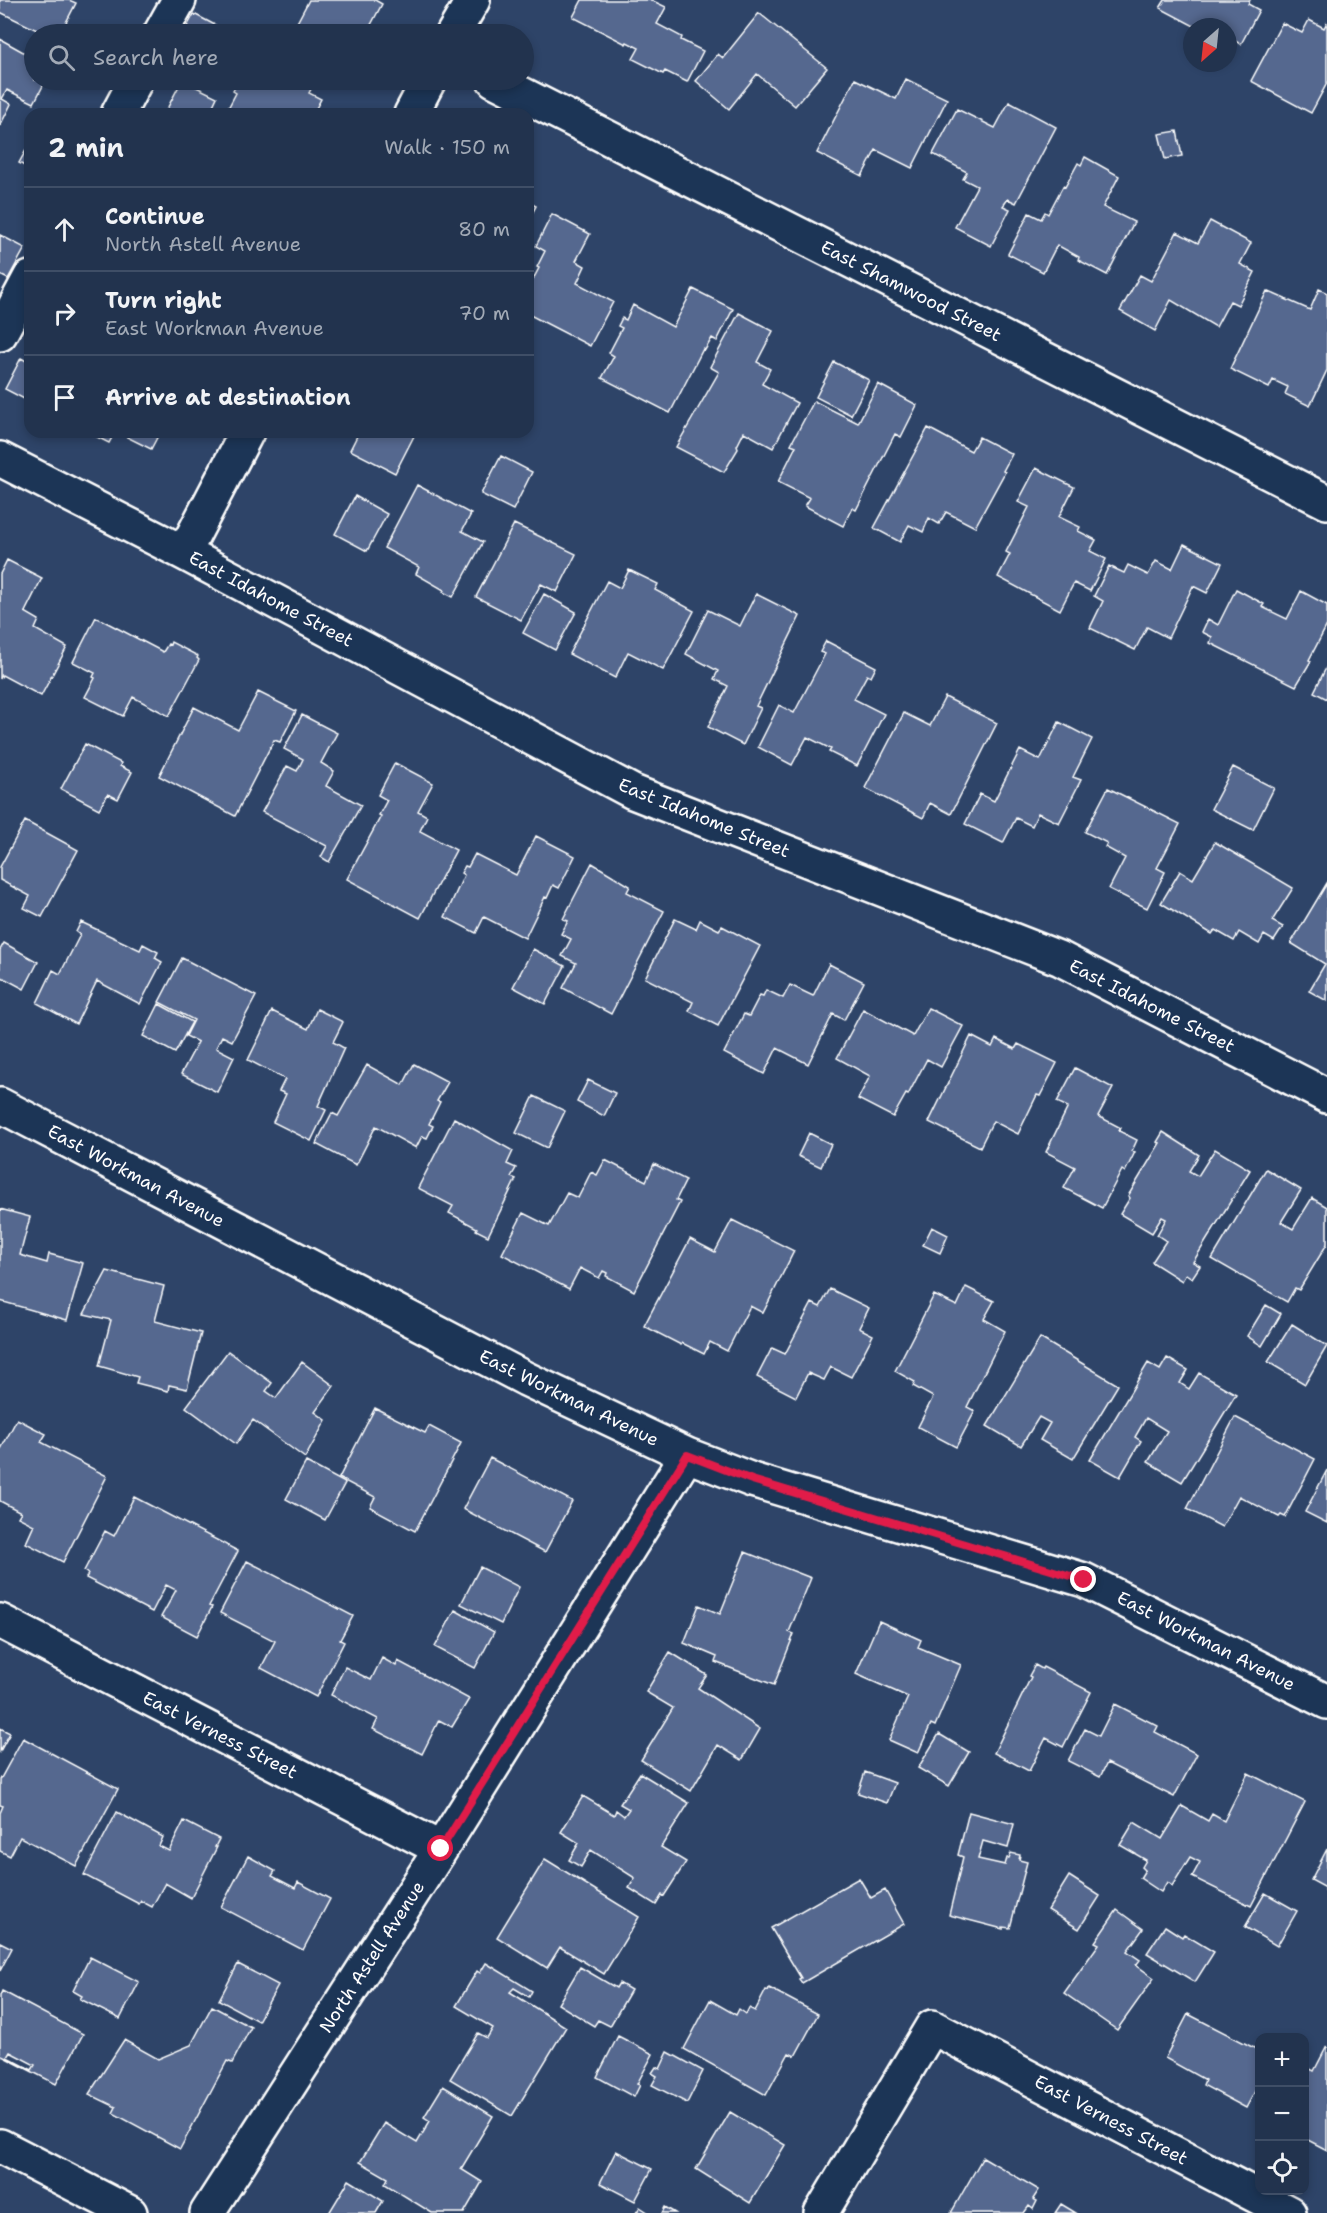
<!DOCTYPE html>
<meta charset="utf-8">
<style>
:root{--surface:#22334e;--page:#2e3f58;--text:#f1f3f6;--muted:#a2aab6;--line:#3f4e66}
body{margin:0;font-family:"Shantell Sans",sans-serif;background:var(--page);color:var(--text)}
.controls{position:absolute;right:18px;bottom:18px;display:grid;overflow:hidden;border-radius:12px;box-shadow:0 3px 9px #0003}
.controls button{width:54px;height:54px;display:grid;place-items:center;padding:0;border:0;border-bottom:2px solid var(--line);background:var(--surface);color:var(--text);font:30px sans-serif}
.compass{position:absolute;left:1183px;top:18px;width:54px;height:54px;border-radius:50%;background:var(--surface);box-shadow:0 3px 9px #0003;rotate:207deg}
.stop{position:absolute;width:18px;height:18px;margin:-14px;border:4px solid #e11d48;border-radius:50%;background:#fff}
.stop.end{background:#e11d48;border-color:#fff;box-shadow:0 2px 6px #0008}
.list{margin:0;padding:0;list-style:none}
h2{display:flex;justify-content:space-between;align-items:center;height:78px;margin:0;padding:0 24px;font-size:26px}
h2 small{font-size:20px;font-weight:400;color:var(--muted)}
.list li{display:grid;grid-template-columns:39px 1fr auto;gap:18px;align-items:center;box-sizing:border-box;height:84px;padding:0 24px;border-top:2px solid var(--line)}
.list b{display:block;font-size:22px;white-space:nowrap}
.list p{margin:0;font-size:20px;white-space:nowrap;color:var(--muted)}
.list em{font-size:20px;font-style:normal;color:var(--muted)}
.icon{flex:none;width:33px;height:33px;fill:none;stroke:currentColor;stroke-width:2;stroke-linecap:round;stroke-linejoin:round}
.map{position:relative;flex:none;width:1327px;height:2213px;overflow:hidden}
.search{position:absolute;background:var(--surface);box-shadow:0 3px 9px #0003;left:24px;top:24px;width:510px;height:66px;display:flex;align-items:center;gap:15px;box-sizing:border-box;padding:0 21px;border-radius:33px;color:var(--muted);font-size:22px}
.panel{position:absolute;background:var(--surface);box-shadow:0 3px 9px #0003;left:24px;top:108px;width:510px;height:330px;border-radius:18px}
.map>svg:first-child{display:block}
</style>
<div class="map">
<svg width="1327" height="2213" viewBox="0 0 1327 2213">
<rect width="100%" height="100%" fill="#2e4468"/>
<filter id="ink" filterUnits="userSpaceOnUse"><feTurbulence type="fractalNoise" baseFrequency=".0167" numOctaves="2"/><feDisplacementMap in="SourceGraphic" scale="12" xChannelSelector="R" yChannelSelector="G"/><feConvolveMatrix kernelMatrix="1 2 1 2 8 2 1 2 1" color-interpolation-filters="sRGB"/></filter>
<g filter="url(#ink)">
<path fill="#54688f" stroke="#fff" stroke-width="1.5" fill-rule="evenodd" d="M0 0H69L76 3 60 34H45L0 12Z
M309 0H375L382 4 366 34H291Z
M582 0H651L666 7 657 24 682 37 681 40 703 51 687 82 665 71 663 74 633 59 639 48 627 42 626 44 573 17Z
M1165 0H1250L1248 4 1259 10 1241 44 1229 38 1228 41V27H1196L1160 8Z
M759 13 827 68 795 106 757 74 729 109 696 81 718 54 723 58Z
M194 14 232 34H183Z
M1309 20 1324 28 1327 22V83L1311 113 1251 81 1282 23 1302 33Z
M0 39 34 58V80H46L34 103 7 90 2 99 11 104 0 126Z
M855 79 896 99 906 79 947 99 912 168 876 150 862 176 817 153Z
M96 80H109L107 85Z
M182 80 217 97 209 114H173L166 111Z
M225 80H281L298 88 300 83 311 89 309 93 321 99 313 114H225L236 93 233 91 236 85Z
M1009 102 1056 127 1016 203 1008 199 1003 206 1010 209 991 246 955 227 977 186 963 179 967 172 933 154 957 109 995 128Z
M1177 131 1182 156 1165 159 1159 134Z
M30 143V169L19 163Z
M1085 157 1119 176 1103 207 1134 222 1107 275 1078 260 1079 257 1057 245 1043 272 1008 254 1029 213 1041 219 1045 212 1048 214 1063 186 1065 187 1078 163 1081 165Z
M528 202 536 206 528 221Z
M552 214 590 234 576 261 585 266 577 283 613 302 590 346 528 314V289L539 268 537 267 545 251 536 246Z
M1210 221 1251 243 1240 264 1255 272 1238 305 1230 301 1216 327 1171 300 1155 331 1120 311 1140 275 1151 281 1177 232 1198 243Z
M0 235 25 248 8 279 0 275Z
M693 289 733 309 717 341 712 338 705 350 703 349 670 413 602 378 614 356 609 353 622 328 618 326 622 318 626 320 633 305 673 327Z
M1319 289 1327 293V370L1310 406 1285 394 1288 387 1273 380 1269 388 1230 369 1267 291 1310 310Z
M739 313 773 331 757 362 770 369 762 384 797 403 773 448 744 432 737 446 738 449 724 472 676 447 719 372 710 367Z
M21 358 30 363V402L5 389Z
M834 362 869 380 851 415 816 397Z
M878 384 917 405 901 437 895 434 856 510 852 508 843 526 805 506 810 498 778 482 796 446 791 444 814 401 858 423Z
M928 428 971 451 979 437 1012 454 1003 471 1005 472 975 527 946 512 939 524 929 518 923 532 909 525 900 542 874 528Z
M87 432H115L109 443Z
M117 432H160L151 449Z
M359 432H416L395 473 350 450Z
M501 456 532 472 513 510 481 494Z
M1036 468 1074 487 1059 517 1080 527 1078 531 1096 540 1090 551 1106 559 1090 591 1074 583 1060 610 998 577 1010 554 1006 552 1029 507 1018 502Z
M417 485 471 514 462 531 483 542 453 597 443 592 444 590 416 574 419 567 384 548Z
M355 496 387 514 367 551 335 534Z
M514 524 576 554 557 592 541 584 521 620 476 597Z
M1184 544 1222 563 1207 593 1193 586 1168 638 1147 627 1135 650 1090 628 1103 601 1094 596 1109 566 1124 573 1128 565 1148 575 1156 561 1172 569Z
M7 560 42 578 25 612 39 620 35 629 67 647 41 696 2 675 0 679V574Z
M629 570 658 584 655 590 694 611 663 670 628 652 615 678 569 654 607 581 620 588Z
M1236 589 1264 604 1262 607 1287 619 1301 591 1327 605V625L1309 660 1311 661 1296 686 1210 643 1212 637 1202 632 1208 619 1218 625Z
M544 594 576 612 555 650 523 633Z
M756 594 800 616 756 706 761 708 743 745 708 727 728 686 714 679 718 671 686 654 708 610 740 626Z
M96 617 163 652 168 644 170 645 171 642 198 656 197 658 199 660 169 716 133 697 123 716 85 697 95 678 93 677 95 673 73 662Z
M826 641 876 667 871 677 867 675 854 699 884 714 857 766 829 752 831 749 807 737 792 765 758 747 779 705 794 713 825 654 820 652Z
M1327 666V699L1314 692Z
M258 692 296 711 280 742 274 740 235 816 159 776 194 707 238 730Z
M945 697 997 723 951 814 930 803 923 818 865 788 904 713 930 726Z
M302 715 337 733 321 763 334 771 326 786 361 805 329 862 321 857 327 846 262 812 287 766 297 771 303 759 284 749Z
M1059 722 1092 739 1073 777 1081 780 1059 823 1038 813 1032 826 1016 818 1003 843 965 824 980 794 994 801 1020 750 1040 760Z
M85 744 121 763 120 766 132 772 118 799 108 794 99 809 61 789Z
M395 763 433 783 418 811 427 816 420 831 456 850 420 918 347 879 381 816 379 815 387 800 378 795Z
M1233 767 1274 788 1253 830 1211 809Z
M1108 788 1180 824 1157 868 1165 872 1147 908 1109 889 1125 858 1105 847 1107 843 1085 832Z
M25 821 78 850 42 917 24 908 30 896 0 880V867Z
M536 836 575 856 559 888 553 885 547 898 545 897 525 938 484 917 476 933 445 917 464 875 461 873 465 866 468 867 475 854 516 875Z
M1215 842 1293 888 1272 921 1283 927 1274 941 1264 935 1259 944 1239 932 1234 941 1215 930 1212 934 1161 903 1180 871 1193 879Z
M592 863 630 886 627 892 664 911 611 1014 563 988 576 963 562 956 571 939 561 934 568 921 563 919Z
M1327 883V1001L1309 991 1325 964 1291 943Z
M675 919 696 929 700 920 719 930 722 926 760 946 718 1026 689 1011 693 1002 645 978Z
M81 922 140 950 143 944 158 952 155 958 162 962 140 1004 97 981 76 1024 37 1003 53 970 60 974 80 935 76 932Z
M4 943 38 962 24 989 0 976V950Z
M533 949 565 966 545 1004 513 987Z
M182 958 256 996 232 1041 222 1036 216 1048 234 1057 217 1092 181 1074 198 1042 186 1036 194 1020 159 1002Z
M829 964 864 982 844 1020 833 1014 808 1064 777 1048 764 1074 724 1053 744 1014 749 1016 760 995 763 996 766 990 783 998 790 985 813 996Z
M159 1004 192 1022 175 1053 143 1036Z
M928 1008 963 1026 941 1067 927 1059 908 1095 906 1094 893 1117 858 1099 870 1076 837 1058 863 1009 913 1036Z
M317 1009 343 1022 333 1042 344 1048 318 1106 326 1110 311 1141 273 1122 286 1094 279 1091 285 1079 248 1060 272 1011 308 1029Z
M971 1036 992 1047 996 1039 1015 1049 1018 1044 1057 1063 1040 1096 1037 1095 1018 1134 993 1121 980 1147 929 1122Z
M414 1064 448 1082 437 1101 440 1102 429 1124 433 1126 427 1138 422 1136 416 1148 376 1126 356 1165 316 1144 332 1113 338 1116 367 1065 403 1085Z
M1075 1068 1113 1088 1098 1116 1121 1128 1119 1131 1137 1140 1132 1151 1135 1152 1125 1172 1122 1170 1102 1208 1064 1188 1075 1167 1046 1152 1068 1107 1057 1102Z
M588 1080 615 1093 604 1116 577 1102Z
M534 1096 565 1111 547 1148 516 1133Z
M454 1118 513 1151 507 1164 516 1168 511 1177 516 1179 488 1236 476 1230 477 1228 449 1213 453 1206 418 1188Z
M1163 1132 1199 1155 1189 1171 1198 1176 1215 1149 1250 1170 1193 1262 1200 1266 1192 1278 1186 1274 1182 1281 1152 1262 1166 1241 1157 1235 1166 1219 1162 1217 1152 1233 1120 1214 1130 1198 1128 1196 1160 1143 1157 1142Z
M809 1133 831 1144 821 1167 798 1156Z
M605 1160 646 1181 654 1164 686 1180 676 1200 680 1202 634 1291 606 1276 607 1273 603 1271 599 1278 580 1268 569 1289 502 1254 523 1213 549 1226 567 1193 578 1198 591 1172 597 1175Z
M1266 1169 1301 1190 1281 1222 1293 1229 1312 1198 1327 1207V1244L1299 1290 1295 1288 1287 1302 1212 1259Z
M0 1209 30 1217 20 1255 47 1263 49 1254 83 1263 67 1320 0 1301Z
M732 1220 794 1251 763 1313 750 1306 727 1351 710 1342 704 1354 682 1343 681 1345 644 1326 690 1239 715 1252Z
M932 1227 948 1235 940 1253 923 1245Z
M107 1271 164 1286 155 1321 201 1333 187 1389 169 1385 168 1391 136 1383 138 1377 99 1366 111 1320 84 1314Z
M966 1287 994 1301 984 1319 1005 1331 967 1407 975 1411 956 1447 918 1427 933 1397 913 1386 915 1382 895 1371 934 1295 957 1306Z
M830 1289 869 1308 859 1328 873 1335 851 1377 831 1367 824 1380 808 1373 796 1397 757 1377 772 1348 785 1354 812 1303 820 1307Z
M1266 1305 1281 1314 1262 1346 1247 1336Z
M1292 1324 1327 1346 1305 1384 1268 1362Z
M1040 1338 1118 1385 1073 1459 1040 1440 1050 1423 1039 1417 1021 1446 987 1426Z
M228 1351 272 1383 266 1391 276 1398 302 1362 334 1386 315 1412 326 1420 305 1458 253 1420 236 1444 186 1407Z
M1167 1358 1188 1370 1180 1383 1189 1389 1199 1373 1236 1394 1182 1482 1148 1462 1167 1431 1146 1418 1135 1437 1141 1441 1120 1477 1090 1460 1148 1363 1160 1370Z
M375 1408 425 1433 429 1426 461 1443 415 1531 370 1507 375 1497 339 1478Z
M1235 1417 1315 1459 1285 1517 1281 1515 1279 1517 1239 1496 1222 1527 1187 1509Z
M17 1419 46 1434 41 1442 107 1476 63 1562 26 1543 34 1525 18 1517 21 1512 0 1501V1451Z
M490 1458 572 1501 545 1552 463 1509Z
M306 1462 345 1483 325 1520 286 1499Z
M1327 1470V1523L1305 1512Z
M134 1497 238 1551 209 1606 212 1607 197 1636 161 1617 176 1590 166 1585 152 1612 86 1578 88 1574 84 1571 105 1531 114 1536Z
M745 1552 811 1578 789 1632 794 1634 774 1685 715 1662 717 1657 684 1643 699 1605 720 1614Z
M247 1561 353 1616 340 1640 344 1642 316 1697 261 1668 275 1641 220 1613Z
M480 1567 519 1587 501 1624 461 1604Z
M455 1610 494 1632 475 1668 435 1647Z
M879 1621 921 1640 918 1647 961 1665 935 1726 931 1724 918 1753 889 1740 908 1697 856 1674Z
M670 1652 707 1675 698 1688 760 1729 742 1760 718 1745 691 1791 641 1760 673 1708 646 1692Z
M382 1658 396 1666 398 1661 469 1699 452 1727 439 1720 422 1754 373 1729 378 1719 331 1695 345 1667 371 1680Z
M1035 1665 1042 1669 1043 1667 1091 1692 1063 1747 1046 1738 1029 1771 994 1753 1031 1677 1029 1676Z
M1115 1704 1158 1726 1155 1732 1197 1754 1174 1797 1107 1763 1100 1777 1068 1761 1085 1729 1099 1736Z
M0 1728 10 1733 0 1751Z
M939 1734 969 1752 949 1786 918 1768Z
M23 1738 118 1789 76 1866 20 1837 10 1856 0 1851V1813L3 1806 0 1805V1780Z
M865 1772 895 1783 887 1803 858 1793Z
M640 1773 689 1803 661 1847 686 1862 664 1896 662 1895 656 1905 629 1888 635 1878 591 1850 581 1867 569 1860 579 1843 561 1832 583 1796 614 1815 616 1810 624 1816 629 1809 620 1804Z
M1248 1773 1305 1802 1251 1906 1192 1877 1200 1862 1190 1857 1172 1886 1167 1882 1161 1892 1140 1878 1145 1870 1142 1867 1146 1860 1120 1845 1134 1822 1162 1839 1182 1806 1208 1821 1212 1814 1224 1821Z
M117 1812 163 1837 159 1846 169 1851 184 1821 219 1839 215 1847H217L191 1898 165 1883 152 1907 141 1901 139 1904 84 1875Z
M969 1812 1014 1824 1008 1848 983 1841 978 1859 1005 1865 1007 1858H1009L1011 1853 1020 1855 1019 1860 1027 1862 1010 1928 1003 1927V1929L949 1915 963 1857 958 1855Z
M1327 1849V1891L1325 1890 1326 1888 1311 1880Z
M248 1856 275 1871 272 1876 295 1888 298 1882 330 1899 303 1950 221 1907Z
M545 1859 639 1917 604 1974 560 1947 547 1968 497 1937Z
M1069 1876 1100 1896 1079 1929 1048 1910Z
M859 1878 871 1898 885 1890 904 1924 802 1983 799 1979 801 1978 771 1928Z
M1265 1893 1297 1911 1277 1946 1245 1927Z
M1117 1910 1143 1929 1127 1951 1140 1960 1136 1965 1154 1978 1117 2030 1064 1993 1099 1944 1095 1942Z
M1165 1926 1182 1937 1184 1934 1214 1952 1195 1982 1147 1953Z
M0 1942 12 1948 0 1971Z
M90 1957 139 1982 120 2019 80 1999 82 1996 73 1991Z
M486 1963 532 1991 529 1997 514 1988 510 1992 566 2027 512 2116 450 2079 478 2033 487 2038 493 2028 456 2006 477 1971 480 1973Z
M238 1964 278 1985 258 2021 219 2000Z
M580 1967 616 1988 619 1983 631 1990 610 2026 598 2020 594 2026 558 2004Z
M769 1988 818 2014 795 2056 789 2053 766 2095 684 2049 710 2000 736 2015 739 2009 746 2014 749 2008 755 2011 766 1990 768 1991Z
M2 1991 83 2034 56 2084 0 2055V1996ZM10 2052 35 2065 32 2070 7 2057Z
M212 2006 251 2027 232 2063 227 2061 180 2149 113 2113 116 2107 89 2094 124 2040 158 2059 191 2045Z
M1188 2014 1260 2051V2082L1246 2108 1203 2085 1205 2080 1165 2058Z
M618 2036 653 2054 637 2084 640 2085 634 2097 597 2077Z
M1327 2046V2150L1304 2138V2066L1314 2071Z
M668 2052 703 2071 687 2103 652 2085 657 2076 652 2073 656 2067 660 2069Z
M443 2086 493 2116 461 2169 482 2182 464 2213H432L385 2184 388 2178 360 2162 384 2123 417 2143 430 2121 424 2117Z
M730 2112 785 2145 750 2203 696 2169Z
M616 2151 652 2169 635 2201 600 2183Z
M983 2157 1039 2190 1033 2199 1037 2201 1033 2209 1029 2206 1024 2213H951Z
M349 2180 383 2201 376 2213H329Z
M1061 2204 1076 2213H1055Z
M640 2207 649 2213H636Z
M665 2207 675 2213H662Z"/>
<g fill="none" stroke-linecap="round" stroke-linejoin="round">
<defs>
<path id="minor" d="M160 34 179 0
M453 34 473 0
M494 80 1327 502
M118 114 136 80
M411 114 429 80
M0 334 30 278
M0 459 184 553 633 792 1061 959 1327 1096
M184 553 247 432
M0 1105 526 1379 687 1455 752 1480 1084 1580 1327 1702
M0 1621 441 1849
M0 2146 130 2213
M207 2213 441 1849 687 1455
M821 2213 932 2027 1289 2213"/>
</defs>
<use href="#minor" stroke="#fff" stroke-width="38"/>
<use href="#minor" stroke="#1d3557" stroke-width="33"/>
</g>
</g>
<g fill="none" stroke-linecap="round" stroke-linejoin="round" filter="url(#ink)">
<path stroke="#e11d48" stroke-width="8" d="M441 1849 687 1455 752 1480 1084 1580"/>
</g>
<g text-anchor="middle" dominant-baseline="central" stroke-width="4.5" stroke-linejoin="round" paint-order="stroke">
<g font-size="18" fill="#fff" stroke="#1d3557">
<text transform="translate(911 291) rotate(27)">East Shamwood Street</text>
<text transform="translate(271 599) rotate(28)">East Idahome Street</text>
<text transform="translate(704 818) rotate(22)">East Idahome Street</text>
<text transform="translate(1152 1006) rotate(27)">East Idahome Street</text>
<text transform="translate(136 1176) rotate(28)">East Workman Avenue</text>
<text transform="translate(569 1398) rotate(26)">East Workman Avenue</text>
<text transform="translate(1206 1641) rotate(27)">East Workman Avenue</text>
<text transform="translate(220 1735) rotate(27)">East Verness Street</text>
<text transform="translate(372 1957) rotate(-57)">North Astell Avenue</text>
<text transform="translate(1111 2120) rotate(28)">East Verness Street</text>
</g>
</g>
</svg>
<div class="controls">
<button>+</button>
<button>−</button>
<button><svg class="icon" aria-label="locate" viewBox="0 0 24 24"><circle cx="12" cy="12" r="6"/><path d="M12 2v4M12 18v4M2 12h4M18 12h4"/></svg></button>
</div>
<svg class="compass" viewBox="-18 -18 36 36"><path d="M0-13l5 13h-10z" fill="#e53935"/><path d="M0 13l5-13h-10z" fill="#a2aab6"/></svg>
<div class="stop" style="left:441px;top:1849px"></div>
<div class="stop end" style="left:1084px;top:1580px"></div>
<div class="search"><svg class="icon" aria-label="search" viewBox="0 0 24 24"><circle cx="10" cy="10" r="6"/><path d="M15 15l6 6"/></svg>Search here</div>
<section class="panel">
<h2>2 min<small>Walk · 150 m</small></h2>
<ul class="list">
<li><svg class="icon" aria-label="ahead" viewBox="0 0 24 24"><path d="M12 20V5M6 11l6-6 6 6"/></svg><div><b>Continue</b><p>North Astell Avenue</p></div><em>80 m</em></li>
<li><svg class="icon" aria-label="right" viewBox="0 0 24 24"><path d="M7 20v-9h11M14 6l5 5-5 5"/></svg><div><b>Turn right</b><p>East Workman Avenue</p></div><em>70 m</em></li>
<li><svg class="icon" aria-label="arrive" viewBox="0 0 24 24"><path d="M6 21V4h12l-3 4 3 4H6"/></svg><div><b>Arrive at destination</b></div></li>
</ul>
</section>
</div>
